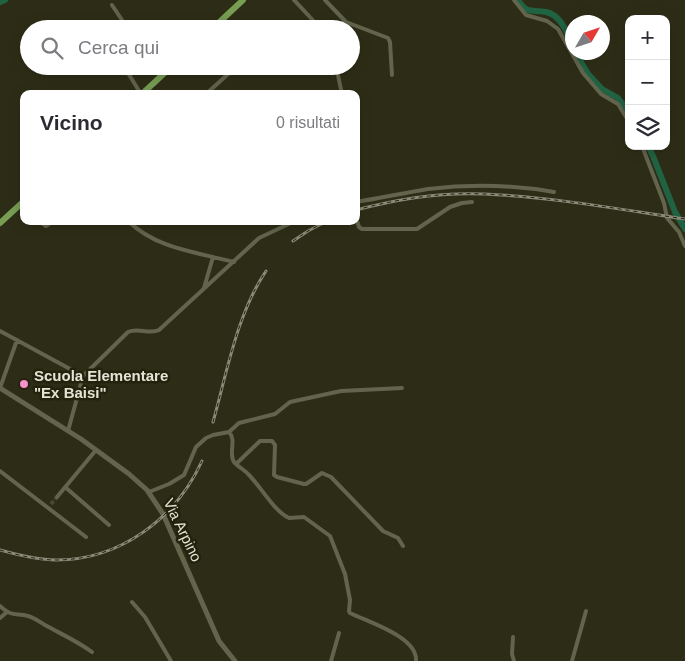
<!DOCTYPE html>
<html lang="it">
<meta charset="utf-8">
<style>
:root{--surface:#fff;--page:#f2f2f3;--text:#2b2b33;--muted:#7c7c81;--line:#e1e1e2}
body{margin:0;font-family:Arial,sans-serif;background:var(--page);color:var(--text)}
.controls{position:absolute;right:15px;top:15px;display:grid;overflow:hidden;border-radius:10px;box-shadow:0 2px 12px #0003}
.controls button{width:45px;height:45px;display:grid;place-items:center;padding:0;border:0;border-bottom:1px solid var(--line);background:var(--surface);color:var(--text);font:25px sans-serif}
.compass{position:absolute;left:565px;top:15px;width:45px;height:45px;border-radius:50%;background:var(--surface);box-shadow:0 2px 12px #0003;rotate:51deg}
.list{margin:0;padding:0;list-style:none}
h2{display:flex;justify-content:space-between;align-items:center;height:65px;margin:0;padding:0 20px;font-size:21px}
h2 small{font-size:16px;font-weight:400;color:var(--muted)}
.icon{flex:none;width:28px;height:28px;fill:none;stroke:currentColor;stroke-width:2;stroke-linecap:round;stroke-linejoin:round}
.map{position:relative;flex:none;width:685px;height:661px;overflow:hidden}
.search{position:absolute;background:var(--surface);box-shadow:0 2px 12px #0003;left:20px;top:20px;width:340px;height:55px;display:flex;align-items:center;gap:12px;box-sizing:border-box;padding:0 18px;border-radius:28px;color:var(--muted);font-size:19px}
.panel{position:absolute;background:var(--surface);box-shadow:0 2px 12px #0003;left:20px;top:90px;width:340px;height:135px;border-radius:10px}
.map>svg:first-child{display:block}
</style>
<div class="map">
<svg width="685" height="661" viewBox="0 0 685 661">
<rect width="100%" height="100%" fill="#2d2d17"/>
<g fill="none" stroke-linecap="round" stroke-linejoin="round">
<path stroke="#206343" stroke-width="6" d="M518 0C527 15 532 9 546 12 561 15 568 33 572 46
M0 2 5 0
M575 52 588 74 602 89 618 98 629 112
M648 146 653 156 675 212 685 229"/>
<path stroke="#484834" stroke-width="4" stroke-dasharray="4 2" stroke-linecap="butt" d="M51 504 57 497"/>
<path stroke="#63644c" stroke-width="4" d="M294 0 321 29
M325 0 346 22 388 38 390 42 392 75
M514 0 526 15 547 21 558 29 583 73 601 94 618 104 629 122
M112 5 124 23 119 29
M331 29 335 25 346 22
M119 66 128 73 141 94
M336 66 342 94
M206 94 237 66
M642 146 664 203 667 218 679 232 685 246
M356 202C380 198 404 193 428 189 469 184 514 185 554 192
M356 218 359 227 362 229H417L450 207 462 203 472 202
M39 221 46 226 53 221
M128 221C157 249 196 252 234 262
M204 288 213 257
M0 331 83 376 68 431
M83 376 128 332C138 327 149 335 159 330L259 238 295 221
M0 388 17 340
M229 432C237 440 228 453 234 462 238 467 245 470 249 475 261 487 274 511 289 518L304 517 330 536 345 574 350 600 349 611 350 613C368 622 418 637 416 661
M236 464 260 441H272L275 445 274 475 277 477 304 484H306L322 473 331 477 383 531 398 538 403 546
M0 471 86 537
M65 487 109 525
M149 492 169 484 184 475 196 447 206 438 213 435 229 432 239 423 275 414 290 402 341 391 402 388
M57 497 96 450
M132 602 145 617 171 661
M0 606C12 617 14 613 28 616 33 617 40 622 45 625 61 634 77 641 92 652
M0 618 7 612
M513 637 512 654 514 661
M331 661 339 633
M572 661 586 611"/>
<path stroke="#63644c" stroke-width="5" d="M0 388 81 439 129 474 147 490 163 514 219 641 235 661"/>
<path stroke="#779e53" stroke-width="6" d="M212 29 243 0
M142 94 172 66
M0 223 24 201"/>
<defs>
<path id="rail" d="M356 210C397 199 442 192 484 194 552 197 618 209 685 219
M293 241 308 231 327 221
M213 422C227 372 237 314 266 271
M0 550C18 555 37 560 56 560 121 560 176 518 202 461"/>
</defs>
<use href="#rail" stroke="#898a78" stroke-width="3"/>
<use href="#rail" stroke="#23230d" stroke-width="1" stroke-dasharray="4" stroke-linecap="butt"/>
</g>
<circle fill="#f890cc" stroke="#23230d" stroke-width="2" cx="24" cy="384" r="5"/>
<g text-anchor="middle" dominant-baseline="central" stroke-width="5" stroke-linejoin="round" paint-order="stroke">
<g font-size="15" font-weight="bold" fill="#e3e4d6" stroke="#23230d" text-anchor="start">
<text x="34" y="375">Scuola Elementare<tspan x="34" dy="17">"Ex Baisi"</tspan></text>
</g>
<g font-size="15" fill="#e3e4d6" stroke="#23230d">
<text transform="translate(183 530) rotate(64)">Via Arpino</text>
</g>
</g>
</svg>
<div class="controls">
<button>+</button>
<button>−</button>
<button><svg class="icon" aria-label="layers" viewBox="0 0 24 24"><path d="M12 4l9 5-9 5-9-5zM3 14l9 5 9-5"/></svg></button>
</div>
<svg class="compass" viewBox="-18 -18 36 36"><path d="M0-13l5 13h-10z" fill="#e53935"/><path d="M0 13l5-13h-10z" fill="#7c7c81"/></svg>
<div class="search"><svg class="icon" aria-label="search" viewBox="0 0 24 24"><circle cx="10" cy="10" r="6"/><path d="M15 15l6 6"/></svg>Cerca qui</div>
<section class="panel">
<h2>Vicino<small>0 risultati</small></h2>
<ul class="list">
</ul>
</section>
</div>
